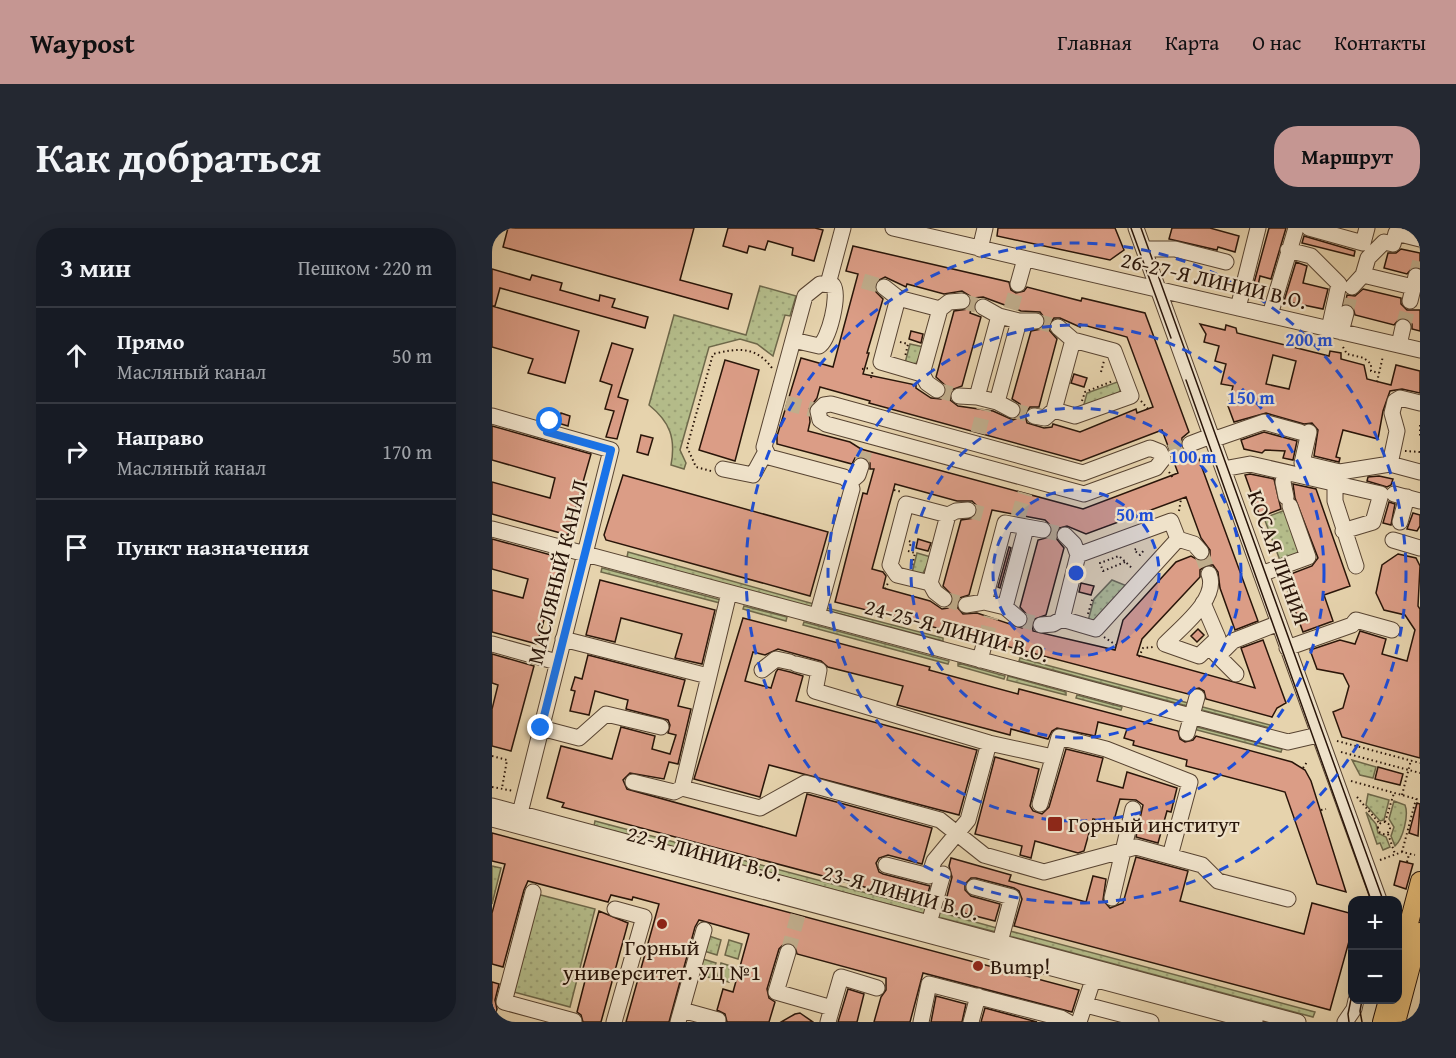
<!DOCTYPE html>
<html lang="ru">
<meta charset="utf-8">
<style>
:root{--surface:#171b24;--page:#242831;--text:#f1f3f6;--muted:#9ea1a6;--line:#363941;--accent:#c59692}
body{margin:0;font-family:"Gentium Book Plus",serif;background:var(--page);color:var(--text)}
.controls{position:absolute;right:18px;bottom:18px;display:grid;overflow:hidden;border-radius:12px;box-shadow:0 6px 24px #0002}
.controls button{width:54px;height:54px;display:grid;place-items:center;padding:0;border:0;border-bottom:2px solid var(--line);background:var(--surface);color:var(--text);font:30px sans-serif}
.stop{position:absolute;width:18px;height:18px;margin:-14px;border:4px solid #1a73e8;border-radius:50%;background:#fff}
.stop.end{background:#1a73e8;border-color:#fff;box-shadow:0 2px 6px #0008}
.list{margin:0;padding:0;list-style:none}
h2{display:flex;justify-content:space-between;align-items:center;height:78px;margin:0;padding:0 24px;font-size:26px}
h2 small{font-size:20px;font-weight:400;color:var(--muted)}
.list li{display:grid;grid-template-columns:39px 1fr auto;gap:18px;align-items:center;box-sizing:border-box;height:96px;padding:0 24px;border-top:2px solid var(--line)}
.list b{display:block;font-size:22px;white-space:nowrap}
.list p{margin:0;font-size:20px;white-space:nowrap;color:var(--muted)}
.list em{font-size:20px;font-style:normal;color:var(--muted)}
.icon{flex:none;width:33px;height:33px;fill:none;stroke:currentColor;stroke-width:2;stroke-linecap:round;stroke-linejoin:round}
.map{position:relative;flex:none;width:928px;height:794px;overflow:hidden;border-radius:24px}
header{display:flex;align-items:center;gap:36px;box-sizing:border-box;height:84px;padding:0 30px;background:var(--accent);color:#111}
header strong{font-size:28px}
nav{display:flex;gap:33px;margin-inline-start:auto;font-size:21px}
.intro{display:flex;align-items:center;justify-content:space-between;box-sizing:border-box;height:144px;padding:0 36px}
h1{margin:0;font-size:42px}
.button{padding:15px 27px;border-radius:24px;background:var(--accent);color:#111;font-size:21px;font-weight:700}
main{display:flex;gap:36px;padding:0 36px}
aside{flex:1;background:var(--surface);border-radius:24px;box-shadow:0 6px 24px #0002}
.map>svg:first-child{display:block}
</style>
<header>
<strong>Waypost</strong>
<nav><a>Главная</a><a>Карта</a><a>О нас</a><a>Контакты</a></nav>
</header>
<div class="intro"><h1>Как добраться</h1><a class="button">Маршрут</a></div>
<main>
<aside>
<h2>3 мин<small>Пешком · 220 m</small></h2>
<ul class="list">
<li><svg class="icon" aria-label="ahead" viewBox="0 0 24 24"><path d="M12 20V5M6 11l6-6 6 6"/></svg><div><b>Прямо</b><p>Масляный канал</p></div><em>50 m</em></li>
<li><svg class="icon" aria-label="right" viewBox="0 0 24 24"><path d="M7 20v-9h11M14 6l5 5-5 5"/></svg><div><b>Направо</b><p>Масляный канал</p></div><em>170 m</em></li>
<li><svg class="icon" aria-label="arrive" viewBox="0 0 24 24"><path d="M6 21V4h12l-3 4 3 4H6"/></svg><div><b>Пункт назначения</b></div></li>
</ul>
</aside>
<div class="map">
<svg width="928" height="794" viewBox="0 0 928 794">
<defs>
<pattern id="grass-dots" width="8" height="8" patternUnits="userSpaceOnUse" patternTransform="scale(1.5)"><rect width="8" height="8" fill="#b4bc8a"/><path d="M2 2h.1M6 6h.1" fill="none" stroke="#9ba176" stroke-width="1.8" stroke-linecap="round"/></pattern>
</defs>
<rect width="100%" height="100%" fill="#e6d3ad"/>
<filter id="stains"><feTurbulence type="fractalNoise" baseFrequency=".00333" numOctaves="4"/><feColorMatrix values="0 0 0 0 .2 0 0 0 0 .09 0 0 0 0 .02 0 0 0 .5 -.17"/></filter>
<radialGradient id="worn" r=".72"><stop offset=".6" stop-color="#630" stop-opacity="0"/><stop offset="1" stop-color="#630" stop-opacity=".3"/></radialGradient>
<path fill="url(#grass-dots)" stroke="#6e684a" stroke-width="1.5" d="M268 58 304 68 298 88 293 87 281 128 265 116 248 111 217 119 188 222 194 235 192 241 179 237C184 210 178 194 157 177L182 87 254 107Z
M418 116 432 119 424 136 413 135Z
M628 153V164L591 180 595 165Z
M796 281 816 333 792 343 772 290Z
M136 324 322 376 321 381 135 329Z
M425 325 439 329 430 347 420 345Z
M110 340 229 372 228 375 109 344Z
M620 352 635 358 602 393H596L602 371Z
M252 378 295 389 294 393 251 381Z
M331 379 451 410V413L333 382Z
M312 394 457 433 456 436 311 397Z
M528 430 700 476 699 479 527 433Z
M466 435 513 448 512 451 466 438Z
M516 448 574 464V467L515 452Z
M585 467 630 479 629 482 584 470Z
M707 478 778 497V500L706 481Z
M701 498 790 521 789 524 701 501Z
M860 532 884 539 881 550 868 547Z
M876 566 897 572 892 592 888 593 874 577Z
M902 573 913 577C917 587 911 611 903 618L899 608 902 599 897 591Z
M874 584 884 596 886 605 894 609 898 619 891 622 888 615 885 616Z
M103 593 435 681 433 686 102 598Z
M0 638 9 640 0 676Z
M45 666 103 681 78 779 18 763Z
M447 684 505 700 504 704 446 689Z
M518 703 823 784 821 789 517 708Z
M217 708 229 712 225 727 212 723Z
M237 712 250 716 246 731 233 727Z
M211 731 224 735 219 750 206 746Z
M229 735 242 739 237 754 225 751Z"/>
<path fill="#db9d86" stroke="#291509" stroke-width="1.5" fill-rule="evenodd" d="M16 0H202L188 52 240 66 236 81 11 19Z
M236 0H323L331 2 322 33 300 27 301 20 276 13 273 22 257 18 255 25 231 18Z
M506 0H623L632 22 618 32 505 8Z
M680 0H718L747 8 743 24 726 19 725 22 677 11Z
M777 0H794L779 51 768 48 764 67 759 66Z
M812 8 863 23 862 28 810 15Z
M361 18 517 54 519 62 524 65 532 63 535 59 589 73 590 70 653 85 697 204 690 210 689 219 692 224 705 226 766 393 743 402 728 360 726 344 721 337H715L708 342V349L650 411 645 427 763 460 749 420 771 412 794 475 785 480 780 489 714 471 712 463 707 460 699 462 696 466 502 415 500 407 495 404 487 406 484 410 343 374 371 265 375 266 382 241H378V235L373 229 363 230 360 236 285 216V208L309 130 341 139 366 46 354 43ZM393 49 414 59 415 56 452 66 470 63 478 68 479 77 476 81 462 83 444 149 454 158 453 167 449 171 439 170 424 160V157L371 146 377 125H375L391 71 383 63 382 57 385 53ZM491 69 529 83 548 84 554 92 549 101 539 103 520 171 528 176 530 182 526 190 521 192 501 183 466 178 458 172 459 162 470 158 489 89 478 85 482 70ZM562 90H568L588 99V96L635 109 661 179 645 185 644 181 588 204 561 196 560 199 552 200 535 195 533 186 538 179H547L565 111 557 102V97ZM328 159 378 173 377 175 589 233 670 202 686 245 591 281 369 221 358 214 316 203 318 194 317 181 325 170ZM403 256 465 273H480L484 277 486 282 482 290 469 292 451 358 461 368 462 373 456 380 450 381 438 373 391 360 394 348 391 344 380 341ZM694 269 709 310 718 322V328L710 334 699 328 684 334 631 392 623 422 541 403 540 392 554 387 572 320 564 310 567 300 575 298 594 306ZM500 282 553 292 560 299 558 309 546 312 528 379 536 388 535 397 530 400 485 385 471 386 465 379 467 370 477 367Z
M909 21 928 25V39H921L915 46 892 40 896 25H904Z
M804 34 815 38 811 55 836 61 831 81 792 73Z
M0 41 38 52 40 47 70 55 68 62 107 73 108 67 123 71 120 79 156 89 153 100 8 60 3 78H0Z
M871 61 909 70V76L915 82H928V103L920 101V96L914 90H908L902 97 863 87 861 79 853 76 855 67 863 68Z
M0 78 87 103 73 155 36 145 41 131 0 119Z
M708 96 733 102 734 97 744 100 745 105 837 128 838 123 849 125V131L872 137 875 151 899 157 904 137 928 143V165L910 161 898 163 891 183 886 211 851 202 844 229 848 230 847 234 822 228 826 202 820 195 812 196 774 185 742 194 736 178 741 158 729 156 734 136 723 133 727 118 712 114 714 106ZM781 127 804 133 797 161 774 156Z
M419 103 431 106 429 115 417 111Z
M120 115 141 121 126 169 136 172 125 211 114 209 122 183 113 181 120 157 108 153Z
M233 132 267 142 243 233 207 222Z
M582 146 595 150 592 159 579 155Z
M69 185 78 188 76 198 66 195Z
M0 198 99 226 76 307 0 286V254L58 270 63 250 0 232Z
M772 204 805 213 801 232 791 230 793 223 773 222 770 225 752 221 749 212Z
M149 207 161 210 156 227 145 224Z
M758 246 782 251 789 281 768 289 753 247Z
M131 247 336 304 318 368 114 312 112 307Z
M887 248 901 251 899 257 895 259 875 253 876 249Z
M801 256 824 261 858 358 832 367 841 393 811 404 791 349 820 338 826 330 803 270Z
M897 274 903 276 899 297 891 295Z
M921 285 928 287V298L925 303 915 301Z
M0 311 70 330 45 416 0 404V362L31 370 36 351 0 341Z
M426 311 439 315 436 323 424 320Z
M517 319 519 320 508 360 506 359Z
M906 326 924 330 928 338 926 378 928 381V530L850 509 841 484 851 480 857 458 851 446 825 441 818 422 848 412 863 416 868 403 894 411 890 426 915 433 923 402 913 387 892 382 884 365 890 337Z
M108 352 223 382 210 436 183 430 190 406 129 390 123 414 94 407Z
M589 355 602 358 599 367 587 364Z
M251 390 438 439 437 442 526 466 527 461 686 503 688 511 693 514 701 512 704 508 800 534 813 542 819 553 854 664 825 656 793 564 694 538 695 532 641 517 642 513 632 510 635 501 606 494 603 508 565 500 560 503 556 511 519 501 518 507 405 477 411 458 336 439 329 433 286 421 273 427 261 424 253 453 279 460 284 444 286 441 298 444 311 448 304 473 485 522 467 587 277 537 268 569 202 551Z
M706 401 712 407 705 414 699 408Z
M0 426 42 438 19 523 0 518V481L6 457 0 455Z
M96 427 193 452 186 478 199 481 186 536 177 534 172 551 138 545 131 552 135 561 304 608 315 566 440 600 430 636 396 627 387 630 384 635 387 644 391 646 438 658 433 675 70 579 72 575 55 570 69 518 120 531 129 499 163 508 160 521 178 526 184 507 176 505 178 497 176 492 134 481 136 472 103 463 97 487 78 483 83 463 79 462 83 449 90 451Z
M574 521 611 530 605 553 631 560 635 544 685 560 679 584 675 583 666 615 644 609 651 577 644 572 628 571 621 596 601 591 592 623 586 625 543 613 539 630 528 627 530 618 483 606 503 529 547 541 538 578 541 583 550 586 557 579Z
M886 539 911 546 908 557 883 551Z
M925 575 928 576 926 608 917 605Z
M0 605 265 676 587 762 580 784 431 745 418 794H382L389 769 394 762V750L305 726 303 718 294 714 287 721 275 761 277 770 283 774 277 794H235L233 786 225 782 231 761 241 764 257 706 207 692 203 699 177 794H134L167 676 141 669 140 672 119 667 116 674 36 653 32 662 11 739 0 736V685L13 636 0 633Z
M644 629 696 643 688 673 812 706 820 675 861 686V699L838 782 522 698 530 671 527 663 522 660 484 650H479L473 656V662L479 668 508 676 503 693 452 680 460 649 457 638 459 630 519 647 517 653 594 674 601 648 614 651 611 672 618 680 631 675Z
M908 633 921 636 914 661 902 657Z
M107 683 136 695 109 794H91L89 787 85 784 95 745 90 744Z
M0 754 7 756 3 772 5 781 2 790H0Z
M356 761 372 766 365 794H346Z
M444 768 474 776 470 794H439Z
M493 780 545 794H489Z
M308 785 321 794H289L303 786Z"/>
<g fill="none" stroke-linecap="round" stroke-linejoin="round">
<path stroke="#c0ad8c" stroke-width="15" stroke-dasharray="15 8" stroke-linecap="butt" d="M924 48 928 32
M371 53 392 59
M470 73 491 79
M519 81 526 56
M854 85 860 59
M544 93 566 99
M911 99 918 73
M445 162 467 168
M294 175 322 182
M520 182 542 188
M486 205 492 181
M678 224 698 216
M369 238 373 222
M476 282 498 288
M526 289 533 265
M551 302 573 307
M709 324 717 346
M452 371 474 377
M527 391 549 397
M493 413 499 389
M296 724 306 687"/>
<defs>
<path id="minor" d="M401 0 928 122
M644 0 887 672
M817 0 871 15 875 0
M488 21 493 0
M652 21H683L734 34
M796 22 819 28 847 56 837 101
M871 47 921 59
M336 56 351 0
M526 56 533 31
M392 59 406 70
M860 59 871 47 876 30 892 14 901 16 904 5 928 11
M406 70 448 81 430 146 389 134Z
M918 73 924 48
M491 79 507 88
M746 80 766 0
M448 81 457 74 470 73
M778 87 804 0
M507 88 527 93 505 174 485 169Z
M527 93H544
M566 99 581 112
M849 104 854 85
M301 112 327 118C337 112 348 67 341 57L328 56 313 68 272 219 277 229 352 249 358 254 360 261 325 388
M581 112 622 123 639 168 583 188 562 182Z
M907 117 911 99
M430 146 435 155 445 162
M467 168 485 169
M505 174 520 182
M339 176 591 245 658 220 668 224 671 231 664 240 592 266 334 196 328 192 326 183 332 177Z
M0 188 119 222 26 593
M542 188 553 190 562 182
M817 204 810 235 848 244 898 236 905 203 900 185 903 173 908 170 928 175
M720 212 772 194 808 204
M698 216 719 208
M898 236 928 244
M231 241 261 247 273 225
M731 241 758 236 889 266 881 294 851 303
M793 244 791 254 794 269
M358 254 366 247 369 238
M843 256V273L864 338
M902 266 928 273
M456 287 464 283 476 282
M908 294 915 269
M534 300 513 379 492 374 513 295 551 302
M0 301 796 514 826 507
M573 307 582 316 586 327
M686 311 702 316 709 324
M901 312 928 320
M769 346 816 329 798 278
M438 355 456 287 414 276 398 337 405 347 438 355 443 364 452 371
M237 365 190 560 268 580 313 555 448 592 492 627 552 644 644 619 710 637 726 653 796 671
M711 375 726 410 707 428 673 416C689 399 727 371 717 346
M474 377 492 374
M513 379 527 391
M549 397 561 396 570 391 604 401 686 311 679 293 586 327 570 391
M71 411 216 448
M0 416 65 434
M717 419 726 428 741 413 787 395
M795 420 860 397 864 392 900 402
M726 428 744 446
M488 432 493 413
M304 436 327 442 323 463 497 515 561 529
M270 442 284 431 298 434
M49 500 87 510 114 486 169 499
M695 505 705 469
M141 554 182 564 190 560
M548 576 567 509 614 521 698 554 678 628
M0 578 806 794
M0 591 763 794
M394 637 437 648 442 633 476 592 497 515
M482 659 520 669 508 714
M41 664 12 774 82 793
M620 670 641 581
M437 695 451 646
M296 724 284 764 340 780 336 794
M594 777 659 794
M340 780 349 749 385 760
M190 782 226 792
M122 794 152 689 123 681
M186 794 212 702
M429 794 437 756 569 790 576 794
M479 794 486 768
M587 794 604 743
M853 794 862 781 864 772"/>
<path id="major" d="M906 737 928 653
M890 794 896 772
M904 794 928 704"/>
</defs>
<use href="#minor" stroke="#584432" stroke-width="17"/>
<use href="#major" stroke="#291509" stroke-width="20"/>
<path stroke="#291509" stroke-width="2" stroke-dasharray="1.5 3" stroke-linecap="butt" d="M408 114 416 116 413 129
M851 119 855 126 872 130 879 136V143L887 145
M370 141 379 140
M609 144 612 133
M379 150 381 142
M885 154 891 128
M590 173 593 164 621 153
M649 173 656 181
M928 197V208
M913 223 928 224
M219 243 204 239 195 219 221 126C246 120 264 118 280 140
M677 244 681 250
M402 262 410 264
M687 283 689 271
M417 313 419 314 418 318
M644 321 642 322 648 327 653 321
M416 323 423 325 420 338
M633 334 611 343 608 335 627 328 641 341
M393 361 396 355
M596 386 601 369
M612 409 624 417
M647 429 651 420 662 419
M845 513 928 535
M849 524 928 545
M0 528 15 532 10 560
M811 540 815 534
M859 553 928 572
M0 559 22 563
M910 567 919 532
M865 569 888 596
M829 582 834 581
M886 600a6 6 0 1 1 12 0a6 6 0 1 1-12 0Z
M893 594 902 565
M896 606 903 626
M910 624 924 571
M888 632 910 624 923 627
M915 634 917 626"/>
<use href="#minor" stroke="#efe2ca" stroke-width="15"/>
<use href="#major" stroke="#e3ba76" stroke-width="18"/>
<path stroke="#291509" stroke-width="1.5" d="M639 0 679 110
M649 0 891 672
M694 152 879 672
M857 794 856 786 860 766
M870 794 868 783 870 772"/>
</g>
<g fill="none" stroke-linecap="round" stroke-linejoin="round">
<path stroke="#1a73e8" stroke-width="8" d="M49 500 119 222 55 204 58 193"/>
</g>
<circle cx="584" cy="345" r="83" fill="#1d4ed8" fill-opacity=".12"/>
<g fill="none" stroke="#1d4ed8" stroke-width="3" stroke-dasharray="10 8">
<circle cx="584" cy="345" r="83"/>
<circle cx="584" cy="345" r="165"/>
<circle cx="584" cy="345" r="248"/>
<circle cx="584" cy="345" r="330"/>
</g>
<g fill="#8f2418" stroke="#efe2ca" stroke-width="2">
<rect x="555" y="588" width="16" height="16" rx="3"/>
<circle cx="170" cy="696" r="6"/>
<circle cx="486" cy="738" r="6"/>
</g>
<g text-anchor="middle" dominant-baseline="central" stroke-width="4.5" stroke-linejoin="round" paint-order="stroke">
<g font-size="22" fill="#291509" stroke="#efe2ca">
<text transform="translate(722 52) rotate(13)">26-27-Я ЛИНИИ В.О.</text>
<text transform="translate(787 329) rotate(70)">КОСАЯ ЛИНИЯ</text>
<text transform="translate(65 344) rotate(-76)">МАСЛЯНЫЙ КАНАЛ</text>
<text transform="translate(465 402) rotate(15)">24-25-Я ЛИНИИ В.О.</text>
<text transform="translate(213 625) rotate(15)">22-Я ЛИНИИ В.О.</text>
<text transform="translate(409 664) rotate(15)">23-Я ЛИНИИ В.О.</text>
</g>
<g font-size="22" fill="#291509" stroke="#efe2ca" text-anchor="start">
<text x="576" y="596">Горный институт</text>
<text x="170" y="719" text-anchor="middle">Горный<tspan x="170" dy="25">университет. УЦ №1</tspan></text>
<text x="498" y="738">Bump!</text>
</g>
</g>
<circle cx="584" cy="345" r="9" fill="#1d4ed8" stroke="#efe2ca" stroke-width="3"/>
<g font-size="18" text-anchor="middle" font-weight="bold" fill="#1d4ed8" stroke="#efe2ca" stroke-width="4.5" stroke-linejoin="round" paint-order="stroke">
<text x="817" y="118">200 m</text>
<text x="759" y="176">150 m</text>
<text x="701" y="235">100 m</text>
<text x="643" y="293">50 m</text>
</g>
<rect width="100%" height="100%" filter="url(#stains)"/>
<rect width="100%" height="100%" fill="url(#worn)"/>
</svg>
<div class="controls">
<button>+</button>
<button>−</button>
</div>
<div class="stop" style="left:58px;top:193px"></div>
<div class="stop end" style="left:49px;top:500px"></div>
</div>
</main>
